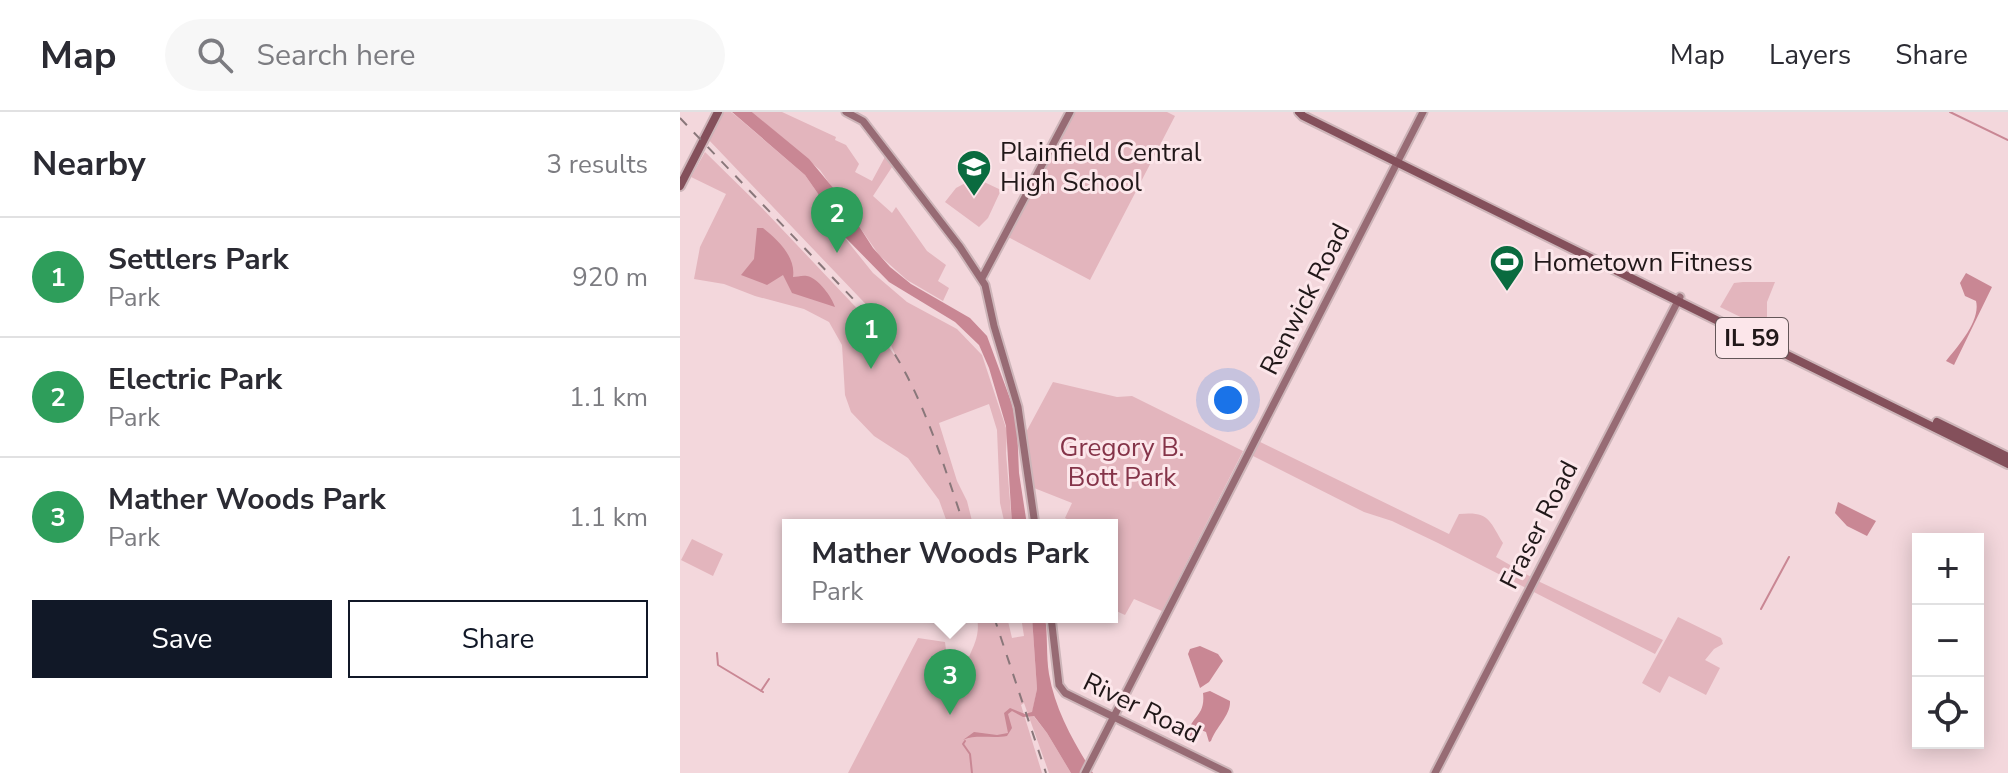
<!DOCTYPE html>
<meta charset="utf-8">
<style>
:root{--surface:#fff;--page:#f7f7f7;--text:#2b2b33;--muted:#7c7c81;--line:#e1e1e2;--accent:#111827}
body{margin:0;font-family:"Nunito Sans",sans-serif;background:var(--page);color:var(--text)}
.controls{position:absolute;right:24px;bottom:24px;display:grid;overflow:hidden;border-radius:0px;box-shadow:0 4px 20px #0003}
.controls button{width:72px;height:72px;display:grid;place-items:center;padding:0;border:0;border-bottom:2px solid var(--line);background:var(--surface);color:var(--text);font:40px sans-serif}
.you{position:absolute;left:548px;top:288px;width:28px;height:28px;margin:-20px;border:6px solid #fff;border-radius:50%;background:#1a73e8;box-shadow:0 0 0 12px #1a73e833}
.badge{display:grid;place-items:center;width:52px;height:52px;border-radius:50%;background:var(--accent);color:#fff;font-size:26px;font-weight:700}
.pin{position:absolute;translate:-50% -66px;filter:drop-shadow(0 2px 4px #0008)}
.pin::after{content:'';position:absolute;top:42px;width:28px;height:24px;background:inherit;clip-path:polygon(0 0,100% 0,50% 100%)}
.popup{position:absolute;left:102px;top:407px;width:336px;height:104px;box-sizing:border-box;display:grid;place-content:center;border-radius:0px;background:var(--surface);filter:drop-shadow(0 2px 6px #0005);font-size:26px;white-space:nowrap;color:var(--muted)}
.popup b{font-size:30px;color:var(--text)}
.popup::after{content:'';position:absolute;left:50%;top:100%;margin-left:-16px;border:16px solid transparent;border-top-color:var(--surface)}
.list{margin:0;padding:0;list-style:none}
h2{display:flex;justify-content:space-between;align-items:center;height:104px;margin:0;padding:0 32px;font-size:34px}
h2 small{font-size:26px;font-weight:400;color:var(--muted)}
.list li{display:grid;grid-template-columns:52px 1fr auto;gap:24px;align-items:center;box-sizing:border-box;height:120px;padding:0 32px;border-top:2px solid var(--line)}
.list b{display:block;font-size:30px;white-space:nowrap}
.list p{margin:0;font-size:26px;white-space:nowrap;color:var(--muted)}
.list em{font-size:26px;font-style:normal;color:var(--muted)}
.actions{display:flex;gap:16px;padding:24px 32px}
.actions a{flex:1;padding:18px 0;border:2px solid var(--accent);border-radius:0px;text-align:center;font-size:28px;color:var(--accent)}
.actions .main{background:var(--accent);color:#fff}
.icon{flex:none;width:44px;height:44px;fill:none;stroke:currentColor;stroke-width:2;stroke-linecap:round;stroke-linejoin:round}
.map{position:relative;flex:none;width:1328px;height:661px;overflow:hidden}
header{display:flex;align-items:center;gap:48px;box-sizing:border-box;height:112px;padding:0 40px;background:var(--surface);border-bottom:2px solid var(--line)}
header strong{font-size:38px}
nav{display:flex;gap:44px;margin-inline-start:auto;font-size:28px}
.search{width:560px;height:72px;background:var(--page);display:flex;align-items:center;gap:20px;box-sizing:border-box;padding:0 28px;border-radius:44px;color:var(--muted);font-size:30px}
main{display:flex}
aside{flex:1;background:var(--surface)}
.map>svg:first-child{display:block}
</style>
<header>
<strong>Map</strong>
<div class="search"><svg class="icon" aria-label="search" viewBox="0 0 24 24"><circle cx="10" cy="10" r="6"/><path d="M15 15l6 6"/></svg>Search here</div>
<nav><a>Map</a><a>Layers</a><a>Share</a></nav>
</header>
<main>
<aside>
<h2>Nearby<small>3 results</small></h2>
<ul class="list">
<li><span class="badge" style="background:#2e9e5b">1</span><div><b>Settlers Park</b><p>Park</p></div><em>920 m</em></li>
<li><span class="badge" style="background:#2e9e5b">2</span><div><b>Electric Park</b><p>Park</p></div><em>1.1 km</em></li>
<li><span class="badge" style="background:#2e9e5b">3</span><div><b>Mather Woods Park</b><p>Park</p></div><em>1.1 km</em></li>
</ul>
<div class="actions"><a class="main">Save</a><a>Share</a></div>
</aside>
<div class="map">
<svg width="1328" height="661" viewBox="0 0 1328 661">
<rect width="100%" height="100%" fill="#f3d7dc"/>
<path fill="#e3b5bd" d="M43 0H51L55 3 125 63 141 86 152 110 193 161 227 190 277 217 302 243 327 319 326 341 332 413H325L320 391 317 318 309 292 259 311 277 369 287 389 293 413H268L259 388 228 346 194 324 171 300 165 283 162 233 149 210 124 197 75 184 44 172 14 167 20 135 46 82 11 65 25 40 82 96 188 208 216 245 200 207 27 26Z
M72 0H102L156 25 155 28 166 33 179 52 175 60 192 69 206 43 214 52 193 84 212 101 216 95 247 139 266 153 258 169 269 176 263 189 227 168 199 143 140 58Z
M394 0H487L495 4 410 168 330 126 327 127Z
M291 68 302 69 321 78 308 106 299 115 265 90 276 76Z
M1063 170H1095L1087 190V218L1040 195 1054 171Z
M373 270 437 285 452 284 563 339 482 499 454 487 445 503 432 497V413H398L385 406 392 391 349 374 344 324Z
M574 327 769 422 779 402C809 399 809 408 823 431L816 445 860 470 983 528 975 542 758 431 712 409 684 400 573 344 562 363 557 361Z
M12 427 43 442 33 464 1 448Z
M297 505H327L332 526 344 524 341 505H352L357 577 352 602 367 621 391 661H369L344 591 341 593 362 661H168L238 526 265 530 266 538 277 544 289 545C295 531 300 522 297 505Z
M998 505 1041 526 1043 532 1034 537 1025 548 1040 556 1026 583 989 564 980 581 962 571Z"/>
<path fill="#c98794" d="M52 0H72L129 47 159 83 193 136 210 155 231 172 290 206 307 224 332 292 337 315 339 361 347 413H332L326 314 309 256 299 233 275 210 209 170 161 121 152 110 141 86 125 63Z
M77 116H83C98 128 116 145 113 165 117 165 122 163 127 164 138 166 152 185 155 195L112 181 103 163 87 173 61 163 74 147Z
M1286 161 1312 175 1274 253 1266 249C1277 235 1301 209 1296 189L1285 184 1280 171Z
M1158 390 1196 409 1187 424 1167 414 1155 401Z
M352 505H365C368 524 366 543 369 562 375 598 394 631 413 661H391L367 621 354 604 343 605 332 599 328 602 332 616 327 624C313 627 296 622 283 628L294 620 317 623 328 621 324 601 330 596 345 602 352 600 357 577Z
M520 534 538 542 543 549 529 570 520 576 508 542 510 537Z
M530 579 550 589C551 603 536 615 531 629L529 630 526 620 521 618 508 627C508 603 526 607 523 581Z"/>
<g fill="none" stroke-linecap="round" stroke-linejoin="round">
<path stroke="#c98794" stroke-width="2" d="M1270 0 1328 28
M1081 497 1109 445
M37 541 38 553 83 580
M81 579 89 567
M285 629 283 632 290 642 292 661"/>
<defs>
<path id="secondary" d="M166 0 183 9 280 135 305 173 314 214 338 295 355 413
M302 166 390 0
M371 505 379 573 385 581 548 661
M405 661 743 0
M755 661 1000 185"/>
<path id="primary" d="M619 0 623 4 1328 352
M0 74 38 0
M1257 310 1328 345"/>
</defs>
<use href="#secondary" stroke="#cdb5b9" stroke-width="11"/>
<use href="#primary" stroke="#cdb5b9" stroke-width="12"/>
<use href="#secondary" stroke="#976b74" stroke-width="7"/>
<use href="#primary" stroke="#84505b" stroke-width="8"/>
<path stroke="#89777a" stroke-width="2" stroke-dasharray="10 10" stroke-linecap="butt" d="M0 6 177 191C236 257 256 331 284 413
M314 505 366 661"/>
</g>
<defs>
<symbol id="school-pin" viewBox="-11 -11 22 30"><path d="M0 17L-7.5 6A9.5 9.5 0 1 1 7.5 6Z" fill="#0a6b3f" stroke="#fce6ea"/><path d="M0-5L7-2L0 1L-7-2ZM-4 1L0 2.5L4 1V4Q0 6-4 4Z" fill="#fff"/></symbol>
<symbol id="stadium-pin" viewBox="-11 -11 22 30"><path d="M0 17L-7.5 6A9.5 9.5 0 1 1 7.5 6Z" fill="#0a6b3f" stroke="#fce6ea"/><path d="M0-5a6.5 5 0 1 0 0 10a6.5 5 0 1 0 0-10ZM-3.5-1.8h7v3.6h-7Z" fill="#fff"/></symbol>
</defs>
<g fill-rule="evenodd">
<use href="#school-pin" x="274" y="35" width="40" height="54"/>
<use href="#stadium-pin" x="807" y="130" width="40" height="54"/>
</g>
<g text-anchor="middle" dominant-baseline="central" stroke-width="6" stroke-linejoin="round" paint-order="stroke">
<rect fill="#fce6ea" stroke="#635658" stroke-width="2" x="1036" y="206" width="72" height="40" rx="6"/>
<g font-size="24" font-weight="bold" fill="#211819">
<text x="1072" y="226">IL 59</text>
</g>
<g font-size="26" fill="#211819" stroke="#fce6ea" text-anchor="start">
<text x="320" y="40">Plainfield Central<tspan x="320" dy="30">High School</tspan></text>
<text x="853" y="150">Hometown Fitness</text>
</g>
<g font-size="26" fill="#211819" stroke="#fce6ea">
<text transform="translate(625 187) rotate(-63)">Renwick Road</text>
<text transform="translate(859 413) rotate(-63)">Fraser Road</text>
<text transform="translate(462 596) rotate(26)">River Road</text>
</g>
<g font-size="26" fill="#853449" stroke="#fce6ea">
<text x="442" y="335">Gregory B.<tspan x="442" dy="30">Bott Park</tspan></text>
</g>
</g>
</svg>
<div class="controls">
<button>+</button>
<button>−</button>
<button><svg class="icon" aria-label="locate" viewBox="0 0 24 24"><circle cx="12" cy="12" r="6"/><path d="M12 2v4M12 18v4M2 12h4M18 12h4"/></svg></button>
</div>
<div class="you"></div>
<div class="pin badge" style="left:191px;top:257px;background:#2e9e5b">1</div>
<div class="pin badge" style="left:157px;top:141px;background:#2e9e5b">2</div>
<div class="pin badge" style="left:270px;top:603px;background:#2e9e5b">3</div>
<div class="popup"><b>Mather Woods Park</b>Park</div>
</div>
</main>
